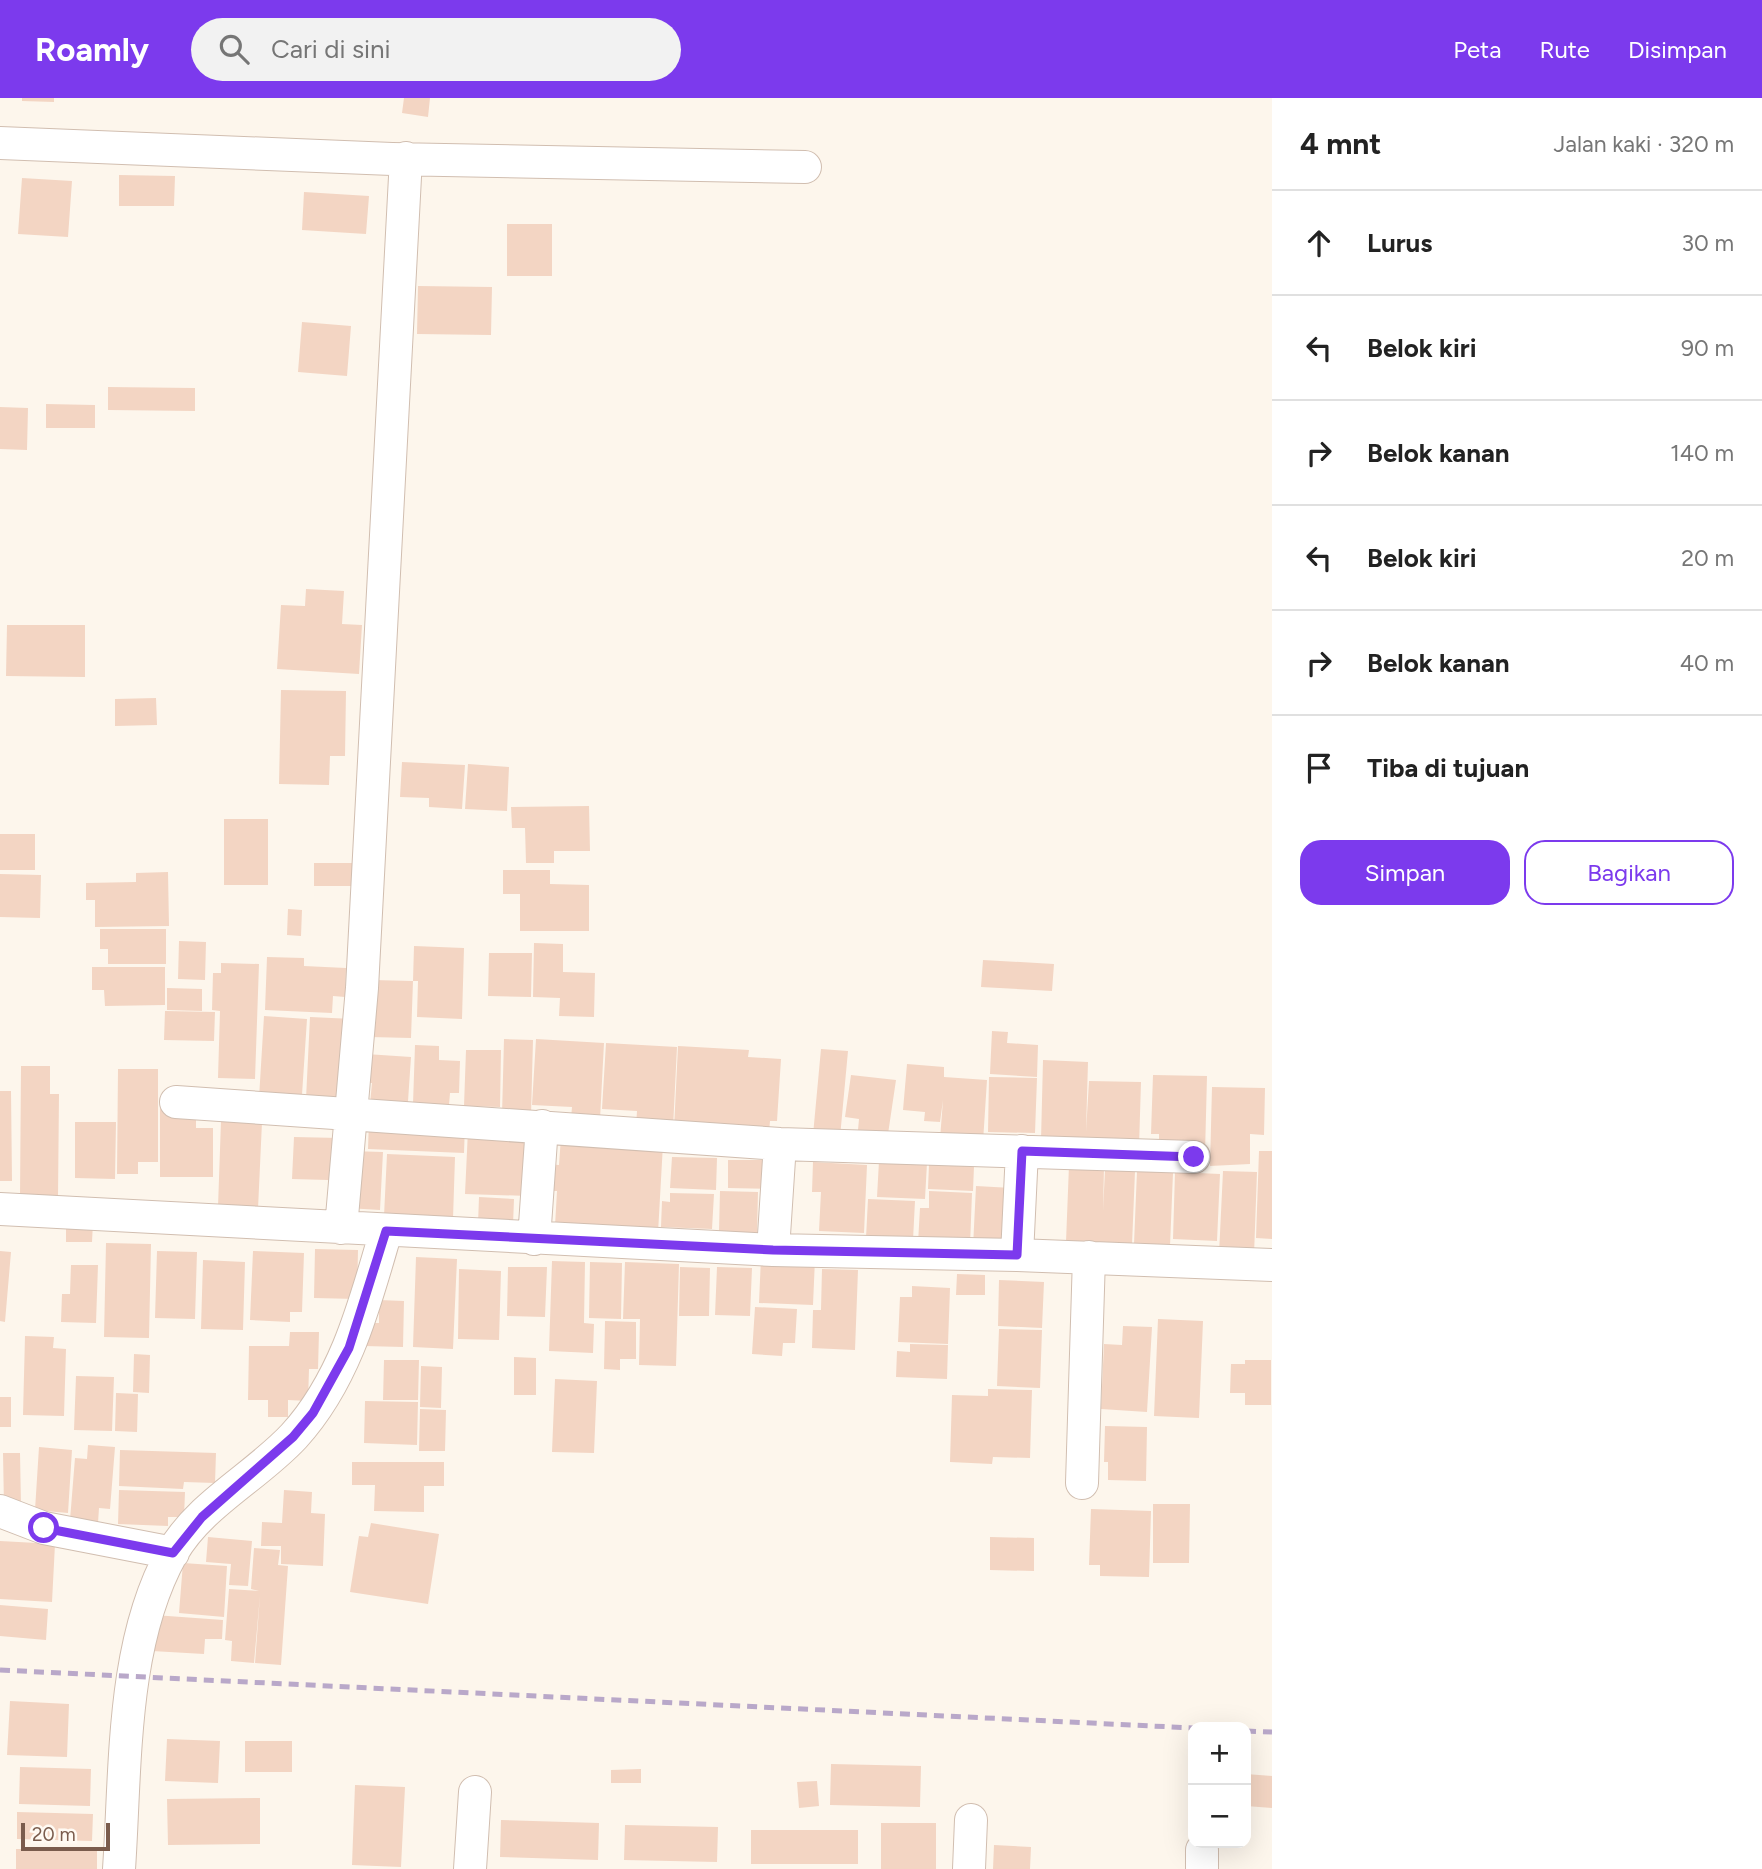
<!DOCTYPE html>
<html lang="id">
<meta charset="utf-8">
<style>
:root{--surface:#fff;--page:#f2f2f2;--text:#222;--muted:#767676;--line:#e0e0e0;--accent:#7c3aed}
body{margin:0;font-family:Figtree,sans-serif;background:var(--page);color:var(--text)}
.controls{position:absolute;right:21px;bottom:21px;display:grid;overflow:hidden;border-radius:14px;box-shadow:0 7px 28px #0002}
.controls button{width:63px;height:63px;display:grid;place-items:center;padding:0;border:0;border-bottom:2px solid var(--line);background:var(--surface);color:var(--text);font:35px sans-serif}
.scale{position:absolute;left:21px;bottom:18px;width:89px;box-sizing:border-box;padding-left:7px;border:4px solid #7a5c4d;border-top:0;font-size:19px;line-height:24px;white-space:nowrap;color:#7a5c4d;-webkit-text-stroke:5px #fffaf3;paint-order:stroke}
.stop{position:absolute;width:21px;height:21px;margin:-16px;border:5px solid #7c3aed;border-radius:50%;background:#fff}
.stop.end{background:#7c3aed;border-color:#fff;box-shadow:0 2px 7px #0008}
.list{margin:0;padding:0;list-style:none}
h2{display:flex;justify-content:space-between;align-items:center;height:91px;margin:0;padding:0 28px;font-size:30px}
h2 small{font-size:23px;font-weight:400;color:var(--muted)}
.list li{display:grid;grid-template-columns:46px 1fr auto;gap:21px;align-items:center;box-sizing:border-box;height:105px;padding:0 28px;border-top:2px solid var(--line)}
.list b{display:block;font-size:26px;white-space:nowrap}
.list em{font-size:23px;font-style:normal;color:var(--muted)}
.actions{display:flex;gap:14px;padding:21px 28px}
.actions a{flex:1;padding:16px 0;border:2px solid var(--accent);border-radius:21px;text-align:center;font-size:24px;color:var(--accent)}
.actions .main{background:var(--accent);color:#fff}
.icon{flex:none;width:38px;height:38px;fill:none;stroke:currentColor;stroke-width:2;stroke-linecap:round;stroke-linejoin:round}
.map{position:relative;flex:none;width:1272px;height:1771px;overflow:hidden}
header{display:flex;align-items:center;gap:42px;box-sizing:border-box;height:98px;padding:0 35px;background:var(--accent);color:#fff}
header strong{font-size:33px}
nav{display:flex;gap:38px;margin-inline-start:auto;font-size:24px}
.search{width:490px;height:63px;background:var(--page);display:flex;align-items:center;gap:18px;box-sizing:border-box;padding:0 24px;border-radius:38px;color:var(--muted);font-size:26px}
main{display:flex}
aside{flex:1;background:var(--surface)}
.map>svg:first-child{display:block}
</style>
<header>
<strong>Roamly</strong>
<div class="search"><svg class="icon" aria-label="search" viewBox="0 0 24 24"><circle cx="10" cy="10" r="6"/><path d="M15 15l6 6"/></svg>Cari di sini</div>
<nav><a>Peta</a><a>Rute</a><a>Disimpan</a></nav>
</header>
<main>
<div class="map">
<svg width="1272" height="1771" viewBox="0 0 1272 1771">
<rect width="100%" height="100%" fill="#fdf6ec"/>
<path fill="#f3d5c3" d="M22 0H54V4L22 3Z
M404 0H430L428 19 402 15Z
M119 77 175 78 174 108H119Z
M22 80 72 83 68 139 18 136Z
M304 94 369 98 366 136 302 132Z
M507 126H552V178H507Z
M418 188 492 189 491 237 417 236Z
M302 224 351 228 347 278 298 274Z
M108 289 195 290V313L108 312Z
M46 306 95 307V330H46Z
M0 309 28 310 27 352 0 351Z
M306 491 344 493 342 526 362 527 359 576 277 571 281 507 305 508Z
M7 527H85V579L6 578Z
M281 592 346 593 345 658H330L329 687 279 686Z
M156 600 157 627 115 628V601Z
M402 664 465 667 462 711 429 709V700L400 699Z
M468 666 509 669 507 713 465 711Z
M589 708 590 753H554V765H526L525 730H512L511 709Z
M224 721H268V787H224Z
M0 736H35V772H0Z
M314 765H361V788H314Z
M503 772H550V786L589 787V833H520V796H503Z
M168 774 169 828 95 829V802H86V785L136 784V775Z
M0 776 41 777 40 820 0 819Z
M288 811 302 812 301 838 287 837Z
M100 831H166V866H108V851H100Z
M179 843 206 844 205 882 178 881Z
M534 845 563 846V874L595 875 594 919 559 918 560 900 533 899Z
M414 848 464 850 462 921 417 919 418 883H413Z
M489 855H532L531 899 488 898Z
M267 859 304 860V868L346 870 345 899 333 898 332 915 265 912Z
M983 862 1054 866 1052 893 981 889Z
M221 865 259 866 255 981 218 980 220 913 212 912 213 875H221Z
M92 869H165V907L105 908 104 892H92Z
M372 882 413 883 411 940 370 939Z
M167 890 202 891V913L167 912Z
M165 913 215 914 214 943 164 942Z
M264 918 307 921 301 1012 259 1000Z
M310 919 353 921 347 1013 306 1001Z
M992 933 1008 934 1007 945 1038 947 1037 979 990 976Z
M504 941 533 942 531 1017H502Z
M536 941 604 945 600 1021 571 1020 572 1009 532 1007Z
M606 945 677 949 673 1030 636 1029 637 1013 602 1011Z
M415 947 439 948V962L460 963 459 995H450L449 1007 413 1006Z
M678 948 749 952 748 959 781 961 777 1023H770L769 1034 674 1031Z
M821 951 848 953 840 1039 813 1037Z
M466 952H501L500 1009 464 1008Z
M366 956 411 959 407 1018 369 1016 372 985H364Z
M1043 962 1088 964 1086 1034 1089 983 1141 984 1139 1049 1041 1042Z
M907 966 944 969V979L987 982 983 1044 940 1041 943 1002 940 1024 924 1023 925 1014 903 1012Z
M21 968H50V996H59L58 1099H20Z
M118 971H158V1064H138V1076H117Z
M851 977 896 982 888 1036 858 1032 859 1021 845 1019Z
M1153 977 1207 978 1205 1056 1159 1055V1036H1151Z
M989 979 1037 980 1035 1035 988 1034Z
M1212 989 1265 990 1264 1037 1250 1036V1066L1210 1068Z
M0 993H11L12 1083H0Z
M160 1009H196V1030H213V1079H160Z
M369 1022 465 1026 464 1055 368 1051Z
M221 1023 262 1024 258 1111 218 1109Z
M75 1024H116L115 1081 75 1080Z
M468 1032 530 1035 528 1098 465 1096Z
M294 1039 340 1040 339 1091 328 1090V1082L292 1081Z
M561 1039 663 1046 658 1135 555 1128 557 1093H545L547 1066 559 1067Z
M350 1053 383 1054 380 1112 347 1110Z
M1259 1053H1272V1141L1256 1140Z
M387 1056 455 1059 453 1121 384 1118Z
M672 1059 717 1060 716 1092 670 1090Z
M728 1062H770V1091L728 1090Z
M879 1063 927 1065 925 1101 877 1099Z
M813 1064 867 1067 864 1135 819 1133 821 1094H812Z
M929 1066 974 1068 973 1093 928 1091Z
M1069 1067 1104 1069 1103 1113 1105 1072 1135 1073 1132 1147 1066 1144Z
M1137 1073 1173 1075 1170 1148 1134 1146Z
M1223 1073 1257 1074 1254 1157 1219 1156Z
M1175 1074 1220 1076 1217 1143 1173 1141Z
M976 1088 1012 1090 1010 1151 973 1149Z
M720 1093 758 1094 757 1135 719 1134Z
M929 1093 972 1095 970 1148 918 1145 920 1110H929Z
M670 1095 714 1096 712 1131 661 1129 662 1103 670 1104Z
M479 1099 514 1101 513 1127 478 1126Z
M868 1101 915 1103 913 1142 866 1140Z
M66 1123 93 1124 92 1144H66Z
M106 1145 151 1146 149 1240 104 1239Z
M315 1151 358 1152 357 1201 314 1200Z
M0 1153 11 1154 5 1224 0 1223Z
M157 1153 197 1154 195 1221 155 1220Z
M253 1153 304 1155 302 1214H290V1224L250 1222Z
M416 1159 457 1161 453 1251 413 1249Z
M761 1159 815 1161 813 1207 759 1205Z
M203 1162 245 1164 243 1232 201 1231Z
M552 1163 585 1164 584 1225 594 1226 593 1255 549 1253Z
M590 1164 622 1165 621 1221 589 1220Z
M625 1164 679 1166 676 1268 639 1267 640 1221H623Z
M71 1167H98L96 1225 61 1224 62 1196H70Z
M508 1169H547L545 1219 507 1218Z
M680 1169 710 1170 709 1218H679Z
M717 1169 752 1170 750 1218 715 1217Z
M459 1171 501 1173 499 1242 458 1241Z
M822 1171 858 1172 855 1252 812 1250 813 1212H821Z
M957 1176 985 1177V1197H956Z
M999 1182 1044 1184 1042 1230 998 1228Z
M912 1188 950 1190 948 1246 898 1244 900 1199H912Z
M379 1202 404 1203 403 1249 364 1248 365 1225H379Z
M755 1209 797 1211 795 1245H783L782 1258 752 1256Z
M1158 1221 1203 1223 1199 1320 1154 1318Z
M605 1223 636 1224V1261H620V1272L604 1271Z
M1123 1228 1152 1229 1147 1314 1101 1311 1104 1246 1122 1247Z
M999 1231 1042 1232 1040 1290 997 1288Z
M290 1234H319L318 1271H309L308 1303 288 1302V1319H268V1302H248L249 1248H289Z
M25 1238 54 1239 53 1250 66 1251 64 1318 23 1317Z
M910 1246 948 1247 947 1281 896 1279 897 1253 910 1254Z
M134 1256 150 1257 149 1295 133 1294Z
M514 1259 536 1260V1297H514Z
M384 1262H419L418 1302H383Z
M1245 1262H1271V1307H1245V1295H1230L1231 1266H1245Z
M421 1268 442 1269 441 1310 420 1309Z
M76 1278 114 1279 112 1333 74 1332Z
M555 1281 597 1283 594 1355 552 1354Z
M988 1291 1032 1292 1030 1360 993 1359 992 1366 950 1364 952 1297 988 1298Z
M116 1295 138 1296 137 1334 115 1333Z
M0 1299H11V1329H0Z
M365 1303 418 1304 417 1347 364 1345Z
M420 1311 446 1312 445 1353H419Z
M1105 1328 1147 1329 1146 1383 1108 1382V1364H1104Z
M88 1347 115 1349 110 1411 99 1410 98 1425 70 1422 75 1360 87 1361Z
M39 1349 72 1352 68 1415 35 1412Z
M120 1352 216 1355 215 1385 184 1384 183 1391 119 1388Z
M3 1355H20L21 1409H4Z
M352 1364H444V1388H424V1414L374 1413 375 1387H352Z
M119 1392 185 1394 184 1419H168V1428L118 1426Z
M284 1392 312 1394 311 1415 325 1416 323 1468 281 1466V1448H261L262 1424 282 1425Z
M1153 1406H1190L1189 1465H1153Z
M1091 1411 1151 1413 1149 1479 1100 1478V1467H1089Z
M371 1425 439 1436 428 1506 350 1494 359 1438 368 1439Z
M208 1439 252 1443 248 1488 229 1487 231 1466 206 1464Z
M990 1439 1034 1440V1473L990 1472Z
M0 1443 55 1446 52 1504 0 1501Z
M254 1450 280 1452 278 1467 288 1468 281 1567 255 1565 260 1497 254 1565 231 1563 232 1543 225 1542 229 1491 259 1493 251 1491Z
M183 1465 227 1468 224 1519 179 1515Z
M0 1507 48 1511 46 1542 0 1538Z
M154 1517 223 1522 222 1541H205L204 1556 152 1553Z
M10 1603 69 1606 67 1659 7 1657Z
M167 1641 220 1643 218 1685 165 1683Z
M245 1643H292V1674H245Z
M831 1666 921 1668 920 1709 830 1707Z
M20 1669 91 1671 90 1708 19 1706Z
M641 1671V1685H611V1672Z
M1246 1676 1272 1678V1710L1246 1708Z
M817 1683 819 1708 799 1710 797 1684Z
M355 1687 405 1689 401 1769 352 1767Z
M260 1700V1746L168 1747 167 1701Z
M17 1714 93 1716 92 1743 17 1741Z
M501 1722 599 1725 598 1762 500 1759Z
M881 1725H936V1771H881Z
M625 1727 718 1729 717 1764 624 1762Z
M751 1732H858V1766H751Z
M994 1747 1031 1749 1030 1771H993Z
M16 1751H97V1771H16Z"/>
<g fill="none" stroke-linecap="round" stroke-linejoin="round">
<defs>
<path id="street" d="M0 45 392 61 805 69
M176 1004 780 1046 1194 1059
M0 1111 773 1152 1017 1157 1272 1167
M341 1130 362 890 406 60
M534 1141 542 1028
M773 1152 780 1046
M1017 1157 1022 1053
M1082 1385 1089 1159
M0 1413 44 1430 173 1455
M119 1771C126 1669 121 1546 172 1455 200 1406 256 1379 294 1338 346 1281 365 1205 386 1133
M470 1771 475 1694
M969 1771 971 1722
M1202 1771V1752"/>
</defs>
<use href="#street" stroke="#d1beb0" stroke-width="34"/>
<use href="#street" stroke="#fff" stroke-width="32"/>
<path stroke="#b9a8c9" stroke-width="5" stroke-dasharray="10 7" stroke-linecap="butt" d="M0 1572 1193 1630
M1246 1633 1272 1634"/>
</g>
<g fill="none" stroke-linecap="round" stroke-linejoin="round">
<path stroke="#7c3aed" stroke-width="9" d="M44 1430 173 1455 202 1419 293 1339 313 1315 349 1250 386 1133 773 1152 1017 1157 1022 1053 1194 1059"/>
</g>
</svg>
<div class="controls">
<button>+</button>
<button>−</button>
</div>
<div class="scale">20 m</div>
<div class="stop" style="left:44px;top:1430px"></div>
<div class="stop end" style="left:1194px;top:1059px"></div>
</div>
<aside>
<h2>4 mnt<small>Jalan kaki · 320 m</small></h2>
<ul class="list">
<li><svg class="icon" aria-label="ahead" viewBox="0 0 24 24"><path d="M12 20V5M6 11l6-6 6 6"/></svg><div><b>Lurus</b></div><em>30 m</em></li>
<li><svg class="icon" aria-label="left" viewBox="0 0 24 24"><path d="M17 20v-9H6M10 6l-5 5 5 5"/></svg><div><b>Belok kiri</b></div><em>90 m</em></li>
<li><svg class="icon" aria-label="right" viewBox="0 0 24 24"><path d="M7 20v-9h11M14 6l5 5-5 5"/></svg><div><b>Belok kanan</b></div><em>140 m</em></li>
<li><svg class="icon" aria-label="left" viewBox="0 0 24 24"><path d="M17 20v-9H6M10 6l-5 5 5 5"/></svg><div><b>Belok kiri</b></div><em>20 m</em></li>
<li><svg class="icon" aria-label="right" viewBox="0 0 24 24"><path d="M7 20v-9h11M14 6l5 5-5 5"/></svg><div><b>Belok kanan</b></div><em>40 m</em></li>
<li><svg class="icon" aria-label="arrive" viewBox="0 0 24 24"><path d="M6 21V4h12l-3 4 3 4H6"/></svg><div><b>Tiba di tujuan</b></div></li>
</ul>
<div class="actions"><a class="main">Simpan</a><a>Bagikan</a></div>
</aside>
</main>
